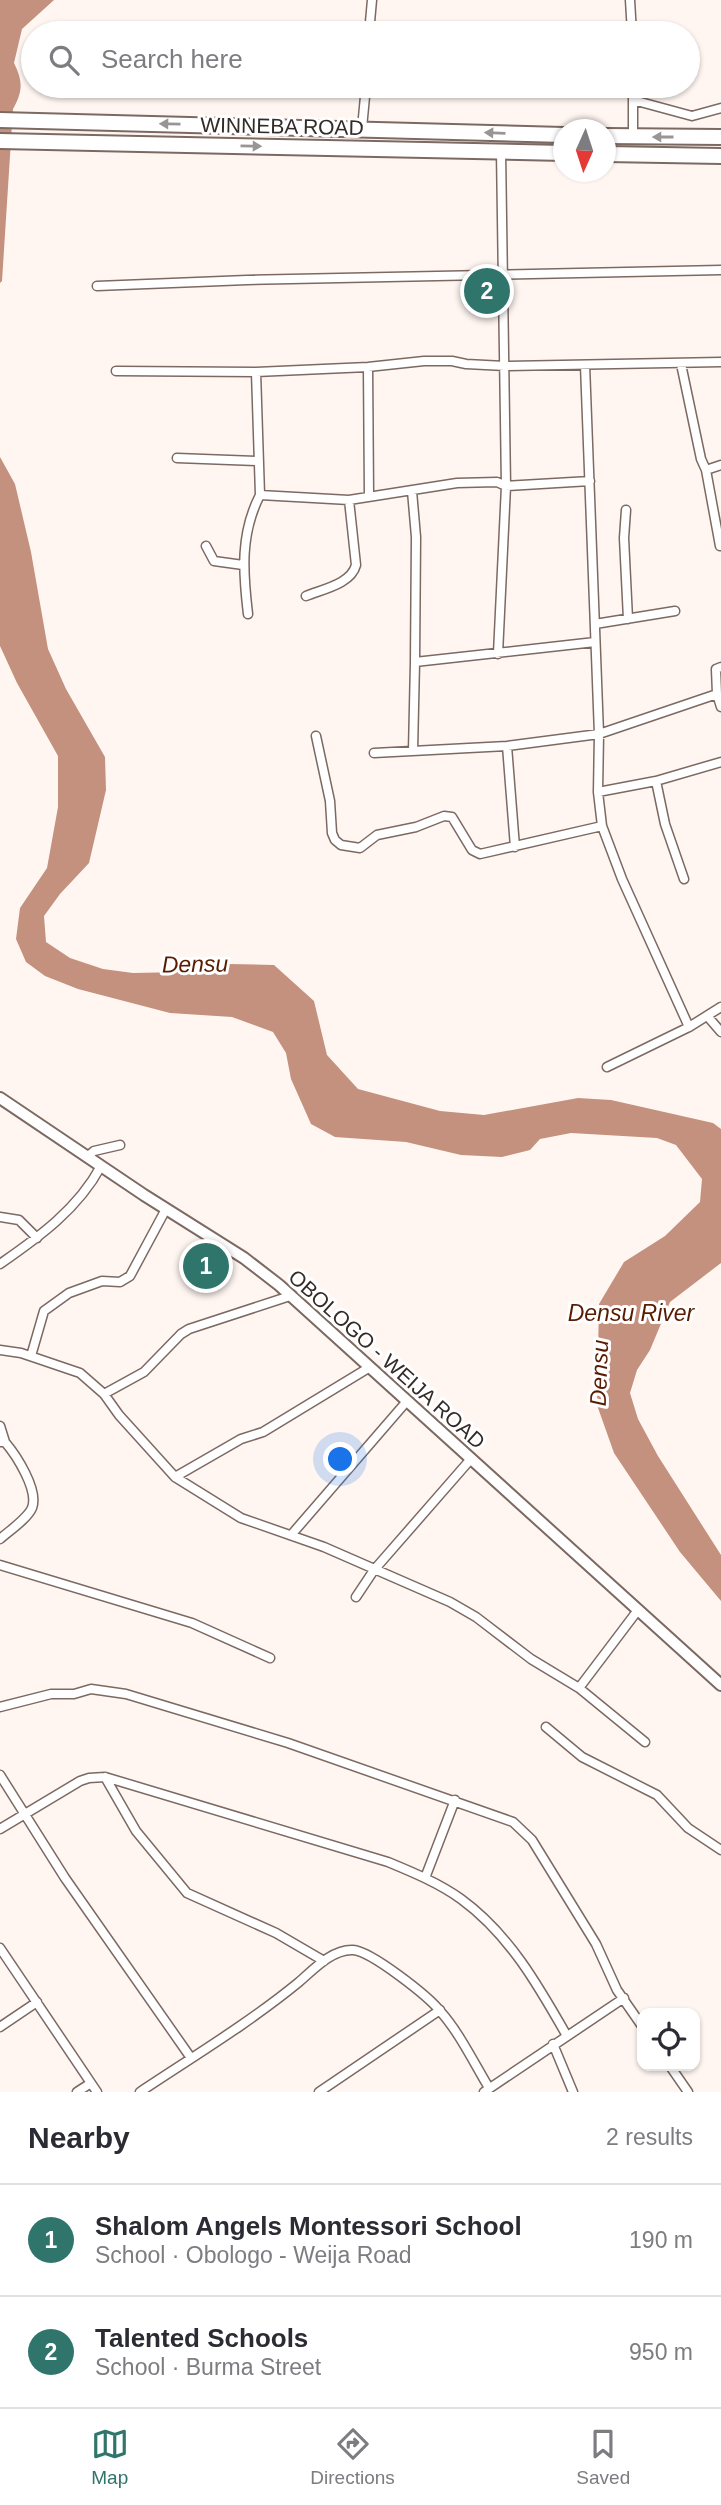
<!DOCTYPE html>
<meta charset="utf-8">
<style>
:root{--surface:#fff;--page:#f7f7f7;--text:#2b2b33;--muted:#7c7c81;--line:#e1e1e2;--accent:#2f756b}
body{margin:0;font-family:Helvetica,sans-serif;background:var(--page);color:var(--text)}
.controls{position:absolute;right:21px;bottom:21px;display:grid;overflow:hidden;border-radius:14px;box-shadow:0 2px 5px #0004}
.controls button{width:63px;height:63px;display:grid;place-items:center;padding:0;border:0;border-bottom:2px solid var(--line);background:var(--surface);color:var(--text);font:35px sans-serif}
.compass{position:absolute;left:553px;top:119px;width:63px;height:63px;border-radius:50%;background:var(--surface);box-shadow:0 2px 5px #0004;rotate:183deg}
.you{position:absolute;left:341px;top:1460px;width:24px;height:24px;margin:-18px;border:5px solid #fff;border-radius:50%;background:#1a73e8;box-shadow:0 0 0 10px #1a73e833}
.badge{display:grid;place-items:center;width:46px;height:46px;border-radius:50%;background:var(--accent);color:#fff;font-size:23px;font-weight:700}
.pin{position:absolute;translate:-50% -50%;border:4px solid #fff;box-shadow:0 2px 7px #0006}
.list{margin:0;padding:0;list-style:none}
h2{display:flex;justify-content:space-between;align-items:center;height:91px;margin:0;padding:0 28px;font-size:30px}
h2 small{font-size:23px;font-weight:400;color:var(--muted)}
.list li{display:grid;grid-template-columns:46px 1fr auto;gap:21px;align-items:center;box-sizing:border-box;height:112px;padding:0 28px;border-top:2px solid var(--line)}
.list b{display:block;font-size:26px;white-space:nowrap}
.list p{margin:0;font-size:23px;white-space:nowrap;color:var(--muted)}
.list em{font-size:23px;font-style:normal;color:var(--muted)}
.icon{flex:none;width:38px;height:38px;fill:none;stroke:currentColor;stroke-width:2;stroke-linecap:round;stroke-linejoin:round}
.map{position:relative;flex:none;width:721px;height:2092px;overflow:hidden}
.search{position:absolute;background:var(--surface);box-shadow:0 2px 5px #0004;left:21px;right:21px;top:21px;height:77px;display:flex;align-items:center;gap:18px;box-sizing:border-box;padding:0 24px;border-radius:38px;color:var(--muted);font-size:26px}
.sheet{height:315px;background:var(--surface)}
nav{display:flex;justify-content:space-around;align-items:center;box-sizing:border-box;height:98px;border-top:2px solid var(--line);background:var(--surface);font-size:19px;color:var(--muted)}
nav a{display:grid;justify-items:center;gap:4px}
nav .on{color:var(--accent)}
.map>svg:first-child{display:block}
</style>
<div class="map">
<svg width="721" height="2092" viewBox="0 0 721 2092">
<rect width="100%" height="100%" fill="#fff6f2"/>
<path fill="#c3917d" d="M0 0H54L22 29 14 63C23 81 23 91 13 109L2 281 0 283Z
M0 457 15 484 31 552 48 649 66 689 105 757 106 790 89 863 60 894 44 916 46 942 70 958 103 969 133 973 182 972 228 964 274 965 314 1001 327 1055 358 1089 440 1111 484 1115 578 1098 611 1100 713 1123 721 1129V1263L670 1302 650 1350 637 1370 630 1393 638 1419 658 1456 721 1555V1601L680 1552 614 1453 597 1405 599 1304 624 1262 665 1236 700 1202 702 1179 676 1145 657 1138 571 1133 540 1139 530 1150 502 1157 461 1155 406 1142 335 1137 311 1124 291 1079 286 1053 273 1032 232 1017 170 1013 78 989 45 976 26 962 16 939 20 908 47 868 58 807V756L17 683 0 646Z"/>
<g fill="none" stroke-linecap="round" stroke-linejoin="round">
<defs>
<path id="street" d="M630 0 632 33
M497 28 569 33
M369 33 372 0
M633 100 692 116 721 108
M362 128 366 86
M633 137V86
M97 286 247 280 721 270
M681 364 701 459 706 470 721 465
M585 365 599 734 598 792 602 826 622 879 689 1027
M368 367 369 496
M116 371 256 372 368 367 424 361H452L466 364 505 366 721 362
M177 458 257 461
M706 470 720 546
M412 491 416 537 415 662 595 642
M260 495 349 500
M626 510 624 538 628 619
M206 546 214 561 243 565
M306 596C323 589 351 584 356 565L349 500 457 483 497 482 506 486 590 481
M248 614C243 572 240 534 260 495L256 372
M595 624 675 611
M498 654 506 486 501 151
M717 694 721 707
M316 736 330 801 332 833 335 840 341 845 360 848 377 835 416 827 444 816 452 817 472 850 480 854 602 826
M507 746 515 847
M413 751 415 662
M374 753 507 746 599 734 717 694 716 669 721 667
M656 781 665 824 684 879
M598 792 656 781 721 762
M708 1017 721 1032
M607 1067 689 1027 721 1007
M87 1157 94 1151 120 1145
M0 1217 19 1220 37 1238
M0 1264C39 1237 78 1209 101 1166
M0 1350 21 1353 80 1373 104 1394 119 1415 175 1477 241 1518 324 1547 450 1602 476 1617 531 1659 579 1688
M31 1356 44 1311 69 1293 102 1281 120 1282 130 1276 166 1209
M104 1394 144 1372 181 1334 189 1329 290 1296
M0 1426 5 1442
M0 1442H5C16 1455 39 1490 32 1508 27 1519 9 1531 0 1539
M175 1477 241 1439 263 1432 370 1367
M292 1534 407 1401
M0 1565 192 1623 270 1658
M356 1597 374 1570 470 1460
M638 1610 579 1688 645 1742
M0 1707 51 1694H74L91 1689 126 1694 288 1743 513 1822 532 1840 596 1944 617 1990 642 2026
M546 1727 582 1757 657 1795 688 1828 721 1850
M0 1775 65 1878 191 2058
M105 1777 136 1831 187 1893 276 1933 324 1961
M0 1829 80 1781 89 1778 105 1777 388 1862C412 1872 439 1883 461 1899 509 1934 538 1985 567 2036
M425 1878 455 1800
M0 1948 97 2092
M0 2027 37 2002
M553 2044 573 2092
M670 2066 688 2092
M77 2092 91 2083
M140 2092C194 2056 249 2023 299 1982 313 1970 332 1949 353 1950 371 1951 428 1996 440 2011 459 2032 474 2063 489 2088
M319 2092 440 2010
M484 2092 624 1998"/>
<path id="secondary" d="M0 1098 144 1195 244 1258 279 1285 721 1685"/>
<path id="highway" d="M0 120 564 135
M606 136 721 137
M0 141 564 153
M606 154 721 156"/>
</defs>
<use href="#street" stroke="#7c6962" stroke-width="11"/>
<use href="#secondary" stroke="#7c6962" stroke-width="14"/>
<use href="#highway" stroke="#7c6962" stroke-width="18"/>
<use href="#street" stroke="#fff" stroke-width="8"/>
<use href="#secondary" stroke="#fff" stroke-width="10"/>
<use href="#highway" stroke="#fff" stroke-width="14"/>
</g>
<defs><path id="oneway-solid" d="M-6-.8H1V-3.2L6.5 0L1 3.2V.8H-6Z" transform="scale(1.75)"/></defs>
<g fill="#999594">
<use href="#oneway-solid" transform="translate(170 124) rotate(-179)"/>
<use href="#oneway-solid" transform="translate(495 133) rotate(-178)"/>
<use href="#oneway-solid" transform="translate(663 137) rotate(180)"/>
<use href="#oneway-solid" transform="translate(251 146) rotate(1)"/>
</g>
<g text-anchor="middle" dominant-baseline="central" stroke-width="6" stroke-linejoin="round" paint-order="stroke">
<g font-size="21" fill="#332b28" stroke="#fff">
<text transform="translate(282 126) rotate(1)">WINNEBA ROAD</text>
<text transform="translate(387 1359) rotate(42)">OBOLOGO - WEIJA ROAD</text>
</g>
<g font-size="23" font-style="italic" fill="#591c00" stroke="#fff">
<text transform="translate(195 964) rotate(-1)">Densu</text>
<text x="631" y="1313">Densu River</text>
<text transform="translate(599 1373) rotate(-88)">Densu</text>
</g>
</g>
</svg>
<div class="controls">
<button><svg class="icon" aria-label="locate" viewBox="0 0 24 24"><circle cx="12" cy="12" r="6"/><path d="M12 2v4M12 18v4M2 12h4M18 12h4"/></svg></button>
</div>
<svg class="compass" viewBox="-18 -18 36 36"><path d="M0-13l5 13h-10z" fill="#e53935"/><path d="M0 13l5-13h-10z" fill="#7c7c81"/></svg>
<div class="you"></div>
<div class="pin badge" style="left:206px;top:1266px">1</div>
<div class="pin badge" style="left:487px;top:291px">2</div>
<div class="search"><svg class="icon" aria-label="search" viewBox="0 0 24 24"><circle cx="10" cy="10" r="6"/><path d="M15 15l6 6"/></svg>Search here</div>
</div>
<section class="sheet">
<h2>Nearby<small>2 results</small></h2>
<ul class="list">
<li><span class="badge">1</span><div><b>Shalom Angels Montessori School</b><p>School · Obologo - Weija Road</p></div><em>190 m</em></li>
<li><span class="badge">2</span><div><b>Talented Schools</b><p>School · Burma Street</p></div><em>950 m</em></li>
</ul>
</section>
<nav>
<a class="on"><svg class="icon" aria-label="map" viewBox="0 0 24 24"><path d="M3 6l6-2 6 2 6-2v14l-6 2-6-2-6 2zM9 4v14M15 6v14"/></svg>Map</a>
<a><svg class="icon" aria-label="directions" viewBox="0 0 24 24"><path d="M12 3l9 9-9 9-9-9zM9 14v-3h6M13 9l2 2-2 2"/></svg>Directions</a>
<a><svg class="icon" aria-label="saved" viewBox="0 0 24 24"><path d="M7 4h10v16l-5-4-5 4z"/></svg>Saved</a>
</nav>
